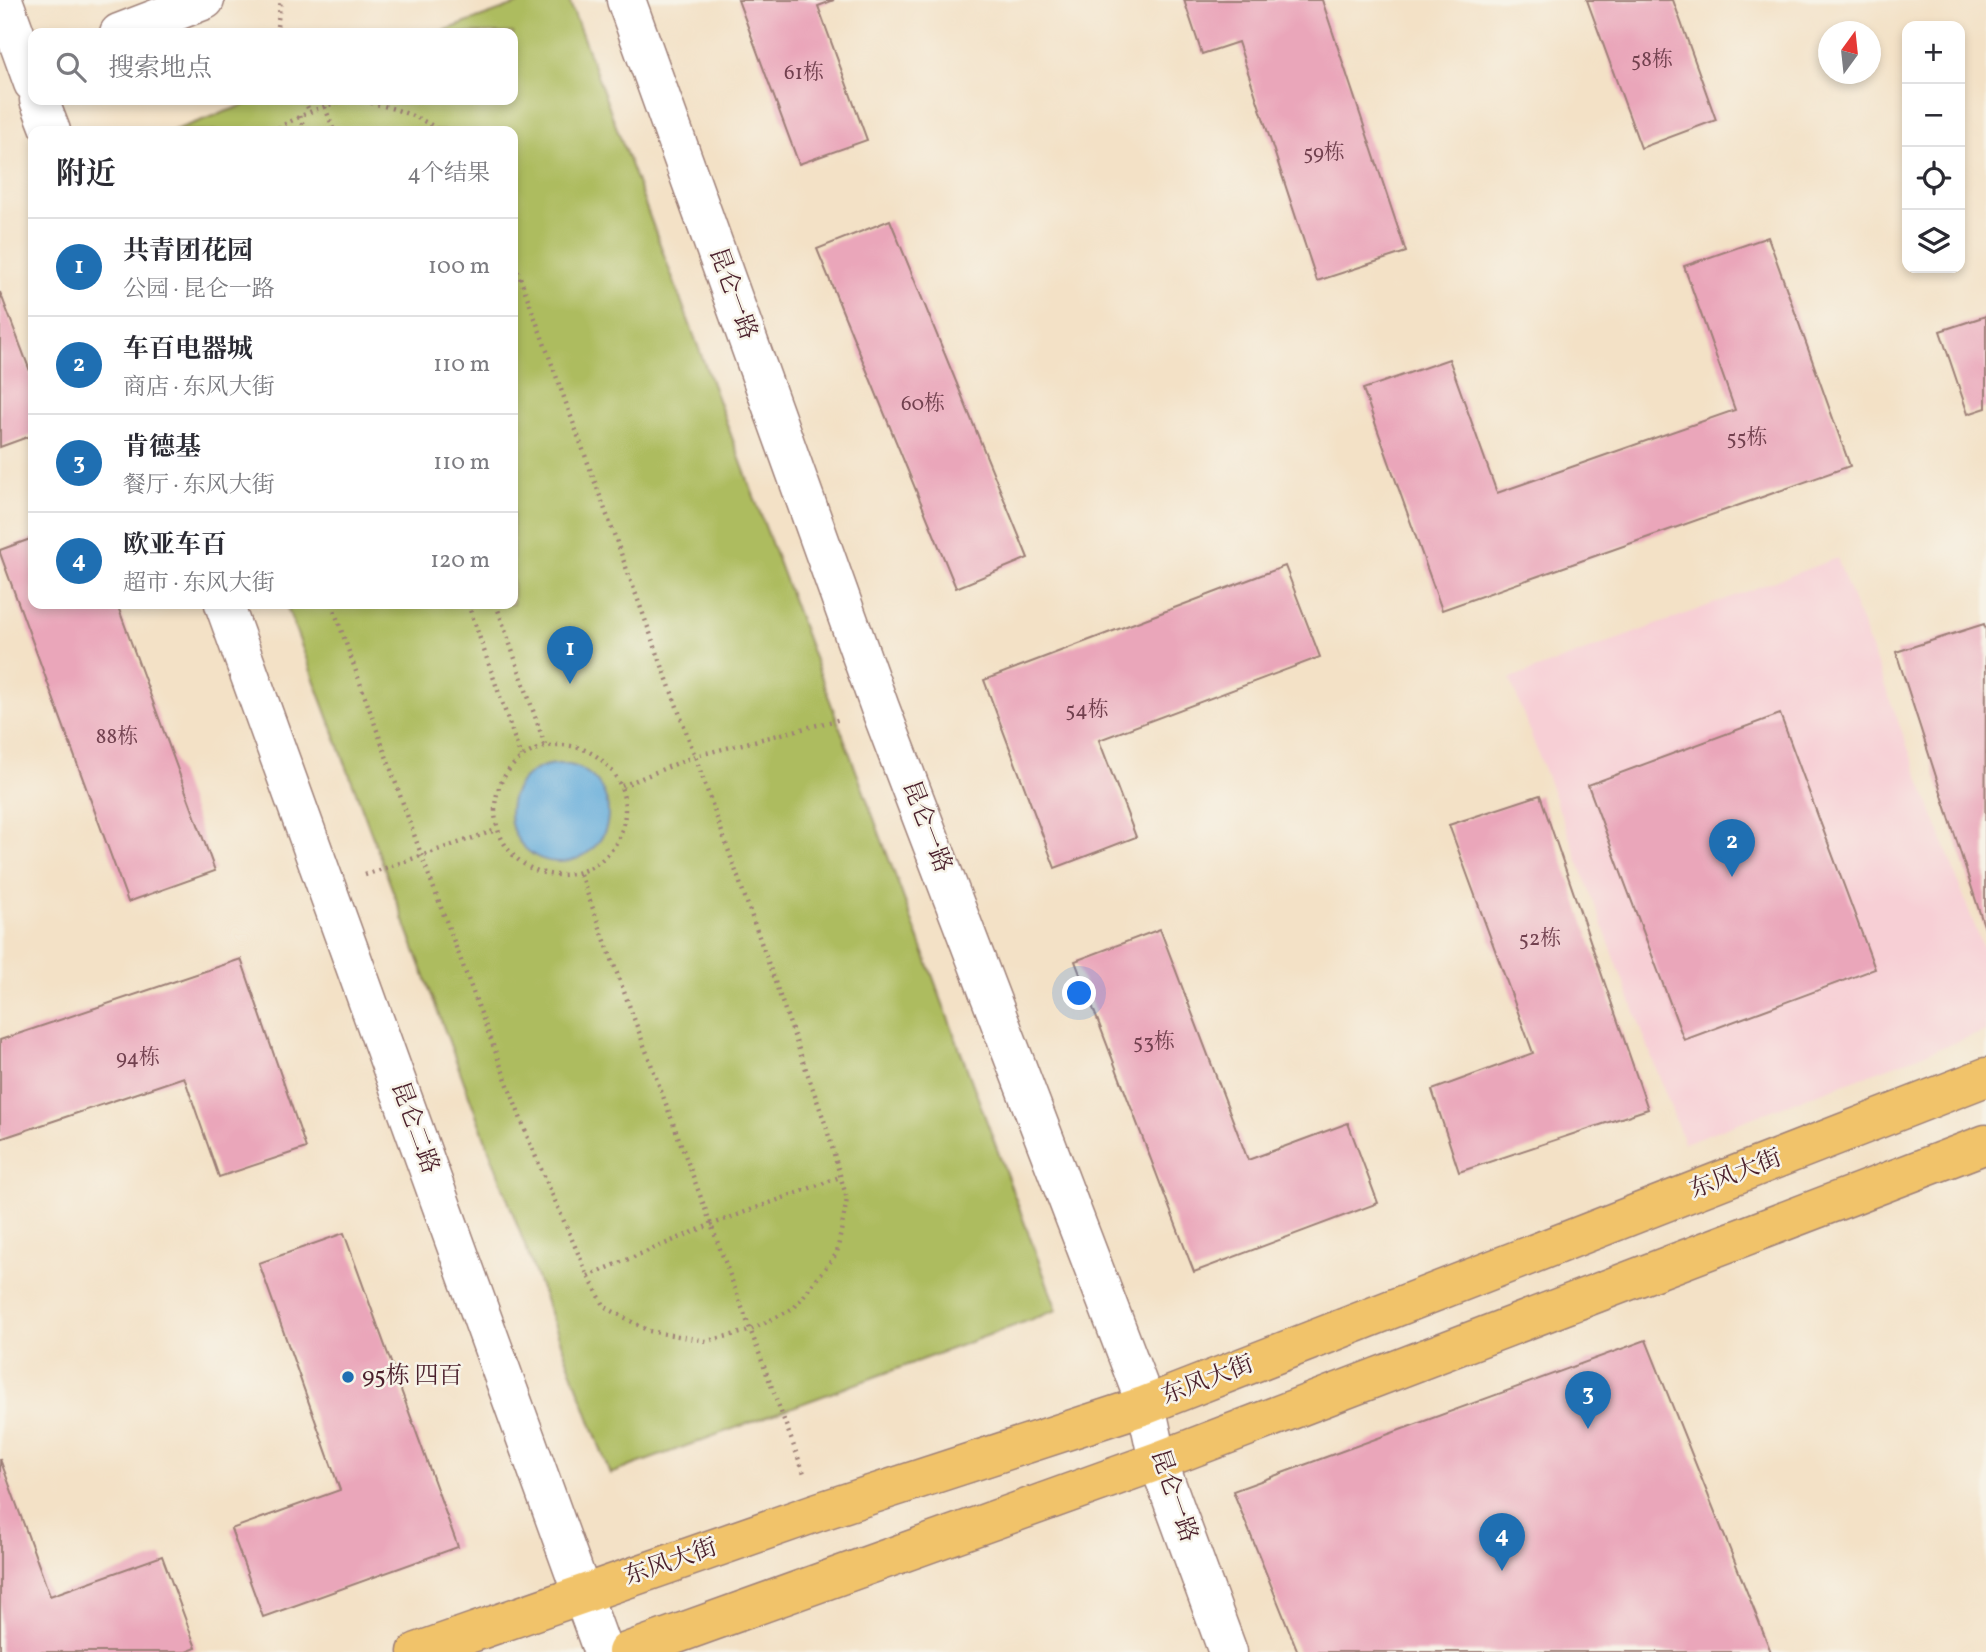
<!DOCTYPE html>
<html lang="zh">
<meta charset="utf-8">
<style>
:root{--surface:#fff;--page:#f2f2f3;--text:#2b2b33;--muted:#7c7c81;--line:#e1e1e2;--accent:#1f6fb2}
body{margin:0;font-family:Vollkorn,"Noto Serif SC",serif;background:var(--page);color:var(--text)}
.controls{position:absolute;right:21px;top:21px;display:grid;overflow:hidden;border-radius:14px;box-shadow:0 4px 10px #0003}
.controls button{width:63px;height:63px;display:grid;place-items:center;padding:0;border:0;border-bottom:2px solid var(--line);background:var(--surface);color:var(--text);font:35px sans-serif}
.compass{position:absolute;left:1818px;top:21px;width:63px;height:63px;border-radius:50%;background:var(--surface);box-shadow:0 4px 10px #0003;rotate:15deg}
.you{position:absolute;left:1080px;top:994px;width:24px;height:24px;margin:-18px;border:5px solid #fff;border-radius:50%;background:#1a73e8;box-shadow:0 0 0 10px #1a73e833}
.badge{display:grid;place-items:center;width:46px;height:46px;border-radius:50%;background:var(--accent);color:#fff;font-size:23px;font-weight:700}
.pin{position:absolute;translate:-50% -58px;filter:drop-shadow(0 2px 4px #0008)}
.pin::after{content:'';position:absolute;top:37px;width:24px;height:21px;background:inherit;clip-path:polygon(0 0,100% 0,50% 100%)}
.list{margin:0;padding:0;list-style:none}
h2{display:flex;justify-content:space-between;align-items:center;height:91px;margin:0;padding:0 28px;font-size:30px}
h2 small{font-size:23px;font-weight:400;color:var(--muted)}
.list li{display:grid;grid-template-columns:46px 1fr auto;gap:21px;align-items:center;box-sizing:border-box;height:98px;padding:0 28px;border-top:2px solid var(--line)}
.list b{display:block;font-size:26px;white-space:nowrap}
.list p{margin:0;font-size:23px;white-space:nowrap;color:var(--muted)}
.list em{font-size:23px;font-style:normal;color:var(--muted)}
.icon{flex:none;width:38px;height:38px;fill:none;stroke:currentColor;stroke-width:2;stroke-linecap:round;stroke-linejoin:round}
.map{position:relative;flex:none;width:1986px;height:1652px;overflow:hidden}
.search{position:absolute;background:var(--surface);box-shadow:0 4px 10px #0003;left:28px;top:28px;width:490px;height:77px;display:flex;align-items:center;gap:18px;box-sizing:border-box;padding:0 24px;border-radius:14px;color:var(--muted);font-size:26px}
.panel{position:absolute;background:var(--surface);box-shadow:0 4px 10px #0003;left:28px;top:126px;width:490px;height:483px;border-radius:14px}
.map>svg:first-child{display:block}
</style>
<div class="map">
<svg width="1986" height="1652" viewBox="0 0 1986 1652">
<rect width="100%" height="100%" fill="#f7f3e8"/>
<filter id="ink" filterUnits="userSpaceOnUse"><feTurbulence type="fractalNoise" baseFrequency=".0143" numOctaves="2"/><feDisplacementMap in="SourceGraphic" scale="14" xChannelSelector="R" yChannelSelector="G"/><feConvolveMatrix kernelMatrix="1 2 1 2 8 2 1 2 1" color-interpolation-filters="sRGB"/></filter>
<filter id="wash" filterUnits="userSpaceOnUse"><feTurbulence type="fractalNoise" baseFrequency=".00686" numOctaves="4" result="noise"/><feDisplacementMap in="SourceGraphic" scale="28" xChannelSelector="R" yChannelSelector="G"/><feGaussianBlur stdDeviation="1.57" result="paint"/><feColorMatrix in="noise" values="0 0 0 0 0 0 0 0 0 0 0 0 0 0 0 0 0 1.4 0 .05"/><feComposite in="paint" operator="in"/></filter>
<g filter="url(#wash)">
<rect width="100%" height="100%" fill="#f3e1c6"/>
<path fill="#f7cfd5" d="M1837 558 1986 956V1031L1684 1143 1510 679Z"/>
<path fill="#adbc5f" stroke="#7c6e45" stroke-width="2" d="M529 0H569L1057 1310 610 1474 286 604H513V131H172L258 100H513V33H438Z"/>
<path fill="#62abda" stroke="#566582" stroke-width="2" d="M510 813a49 49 0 1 1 98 0a49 49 0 1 1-98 0Z"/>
<g id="blocks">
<path fill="#eaa6ba" d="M738 0H834L818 6 867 140 799 164Z
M1184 0H1322L1406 252 1317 281 1238 42 1202 54Z
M1587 0H1673L1716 120 1641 148Z
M890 220 1028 558 956 588 817 249Z
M1768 237 1850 466 1442 610 1363 389 1449 359 1497 493 1735 410 1684 266Z
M0 292 33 379V435L0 447Z
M1986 316V408L1968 414 1940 331Z
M33 538V604H117L215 871 128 902 0 553V550Z
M1285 566 1320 657 1099 740 1136 837 1055 868 984 680Z
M1984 624 1986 630 1985 929 1896 652Z
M1780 714 1875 969 1684 1040 1588 785Z
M1540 795 1648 1109 1459 1172 1432 1090 1533 1053 1449 825Z
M1160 929 1248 1160 1348 1123 1378 1203 1194 1272 1075 961Z
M241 959 306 1148 219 1177 184 1077 0 1139V1040Z
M344 1233 458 1547 263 1617 231 1529 340 1490 259 1263Z
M1646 1340 1771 1652H1298L1233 1491Z
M0 1459 50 1596 162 1556 196 1648 186 1652H0Z"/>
</g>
</g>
<g filter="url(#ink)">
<use href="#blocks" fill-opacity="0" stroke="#9e8078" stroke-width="2"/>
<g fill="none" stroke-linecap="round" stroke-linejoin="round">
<defs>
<path id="tertiary" d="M3 0 33 83
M626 0 880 708 1146 1405 1158 1461 1228 1652
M119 33 205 0
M39 100 51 131
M224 604 603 1652"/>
<path id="primary" d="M417 1652 818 1512 1146 1405 1986 1077
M627 1652 1158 1461 1986 1144"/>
</defs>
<use href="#tertiary" stroke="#9e8078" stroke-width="41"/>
<use href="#primary" stroke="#9e8078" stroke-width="41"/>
<path stroke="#9e8078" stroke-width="4.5" stroke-dasharray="2 5" stroke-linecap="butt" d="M276 33 281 0
M304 100 310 112
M325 107 334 131
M300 116 305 131
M272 131C295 119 321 104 348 101 370 98 423 117 440 131
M332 604 422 857 531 1146 588 1276 605 1307 649 1331 707 1341 749 1331 794 1308 837 1253 847 1199 825 1123 695 756 513 258
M468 604 521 757
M496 604 545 745
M495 810a65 65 0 1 1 130 0a65 65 0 1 1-130 0Z
M622 786 695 756 841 719
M580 874 805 1476
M365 875 496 830
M588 1276 710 1225 840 1177"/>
<use href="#tertiary" stroke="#fff" stroke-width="38"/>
<use href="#primary" stroke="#f1c36a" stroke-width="38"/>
</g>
</g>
<circle fill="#1f6fb2" stroke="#f7f3e8" stroke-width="2.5" cx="348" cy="1377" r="7"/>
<g text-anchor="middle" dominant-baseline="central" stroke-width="5" stroke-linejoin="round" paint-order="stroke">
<g font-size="21" fill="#72414f">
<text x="1652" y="60">58栋</text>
<text x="804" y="73">61栋</text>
<text x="1324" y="153">59栋</text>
<text x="923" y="404">60栋</text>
<text x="1747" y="438">55栋</text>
<text x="1087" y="710">54栋</text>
<text x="117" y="737">88栋</text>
<text x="1540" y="939">52栋</text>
<text x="1154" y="1042">53栋</text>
<text x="138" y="1058">94栋</text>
</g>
<g font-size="24" fill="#4a1f2b" stroke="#f7f3e8">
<text transform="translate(732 294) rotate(70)">昆仑一路</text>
<text transform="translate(926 827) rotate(69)">昆仑一路</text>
<text transform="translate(414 1128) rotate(70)">昆仑二路</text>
<text transform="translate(1736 1175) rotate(-21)">东风大街</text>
<text transform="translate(1208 1381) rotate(-21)">东风大街</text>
<text transform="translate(1173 1496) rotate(71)">昆仑一路</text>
<text transform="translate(671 1563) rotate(-19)">东风大街</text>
</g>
<g font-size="24" fill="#4a1f2b" stroke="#f7f3e8" text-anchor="start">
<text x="362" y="1377">95栋 四百</text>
</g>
</g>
</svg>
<div class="controls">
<button>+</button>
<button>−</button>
<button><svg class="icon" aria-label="locate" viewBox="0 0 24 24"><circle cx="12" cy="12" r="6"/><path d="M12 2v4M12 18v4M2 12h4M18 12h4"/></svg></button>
<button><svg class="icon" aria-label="layers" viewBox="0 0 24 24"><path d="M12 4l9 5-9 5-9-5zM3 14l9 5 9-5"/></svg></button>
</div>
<svg class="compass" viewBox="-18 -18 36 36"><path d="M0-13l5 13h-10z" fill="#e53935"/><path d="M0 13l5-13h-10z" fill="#7c7c81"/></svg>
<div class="you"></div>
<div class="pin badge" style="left:570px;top:684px">1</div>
<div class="pin badge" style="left:1732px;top:877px">2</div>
<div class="pin badge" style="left:1588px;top:1429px">3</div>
<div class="pin badge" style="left:1502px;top:1571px">4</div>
<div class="search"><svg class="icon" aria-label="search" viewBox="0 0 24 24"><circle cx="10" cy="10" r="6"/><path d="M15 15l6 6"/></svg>搜索地点</div>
<section class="panel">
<h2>附近<small>4个结果</small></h2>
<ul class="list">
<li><span class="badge">1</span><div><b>共青团花园</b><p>公园 · 昆仑一路</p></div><em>100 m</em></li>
<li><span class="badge">2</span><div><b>车百电器城</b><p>商店 · 东风大街</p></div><em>110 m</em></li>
<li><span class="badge">3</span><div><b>肯德基</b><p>餐厅 · 东风大街</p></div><em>110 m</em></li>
<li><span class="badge">4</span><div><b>欧亚车百</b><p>超市 · 东风大街</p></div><em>120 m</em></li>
</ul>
</section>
</div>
